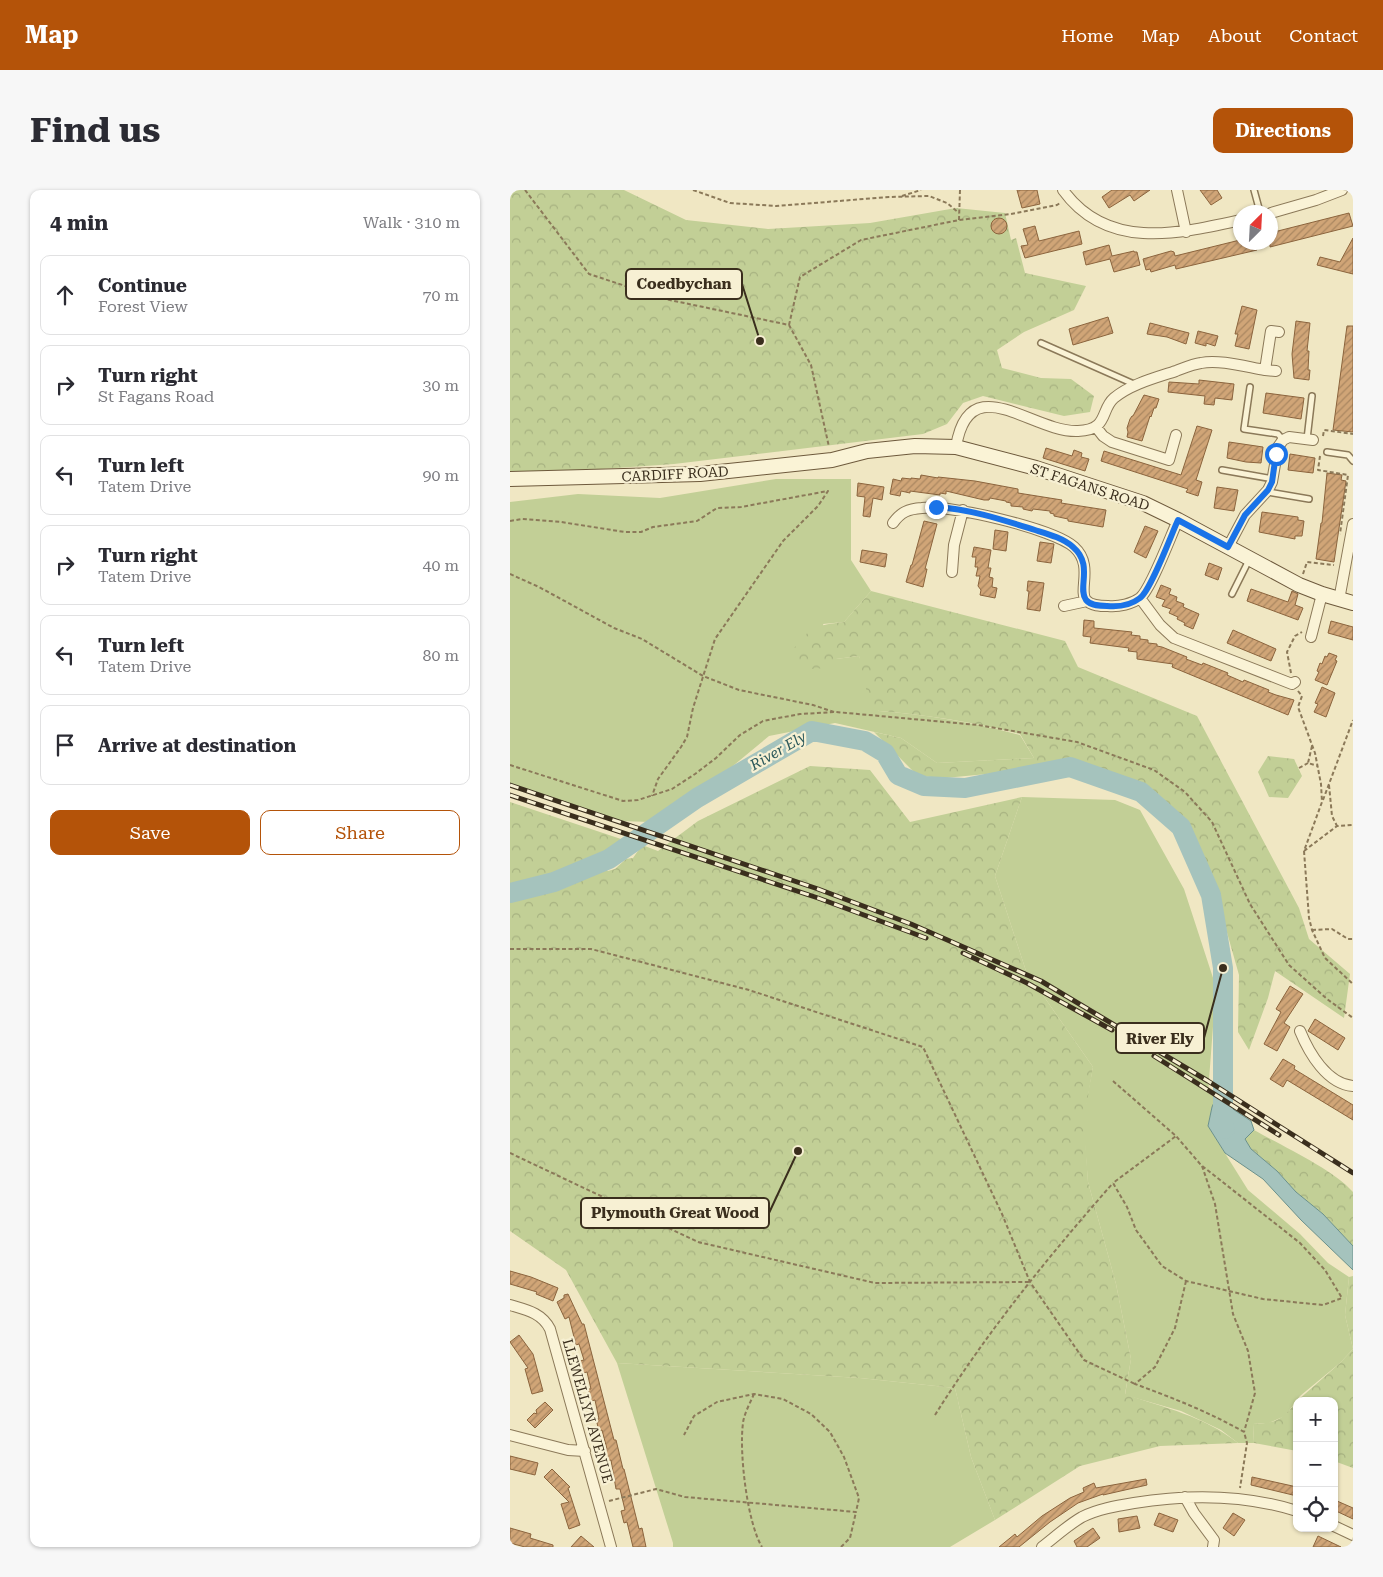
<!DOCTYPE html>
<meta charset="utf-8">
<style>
:root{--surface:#fff;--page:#f7f7f7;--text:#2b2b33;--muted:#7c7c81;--line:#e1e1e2;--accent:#b45309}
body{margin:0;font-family:"Roboto Serif",serif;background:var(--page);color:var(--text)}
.controls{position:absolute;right:15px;bottom:15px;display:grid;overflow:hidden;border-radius:10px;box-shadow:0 1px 4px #0004}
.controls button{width:45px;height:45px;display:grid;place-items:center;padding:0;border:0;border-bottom:1px solid var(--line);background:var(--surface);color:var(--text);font:25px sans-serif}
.compass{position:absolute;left:723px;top:15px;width:45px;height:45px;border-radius:50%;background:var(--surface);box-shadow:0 1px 4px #0004;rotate:24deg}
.stop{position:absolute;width:15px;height:15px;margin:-11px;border:4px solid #1a73e8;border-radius:50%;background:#fff}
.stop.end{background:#1a73e8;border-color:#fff;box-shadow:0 1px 5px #0008}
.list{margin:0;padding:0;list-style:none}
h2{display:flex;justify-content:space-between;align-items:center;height:65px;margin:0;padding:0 20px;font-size:21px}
h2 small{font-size:16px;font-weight:400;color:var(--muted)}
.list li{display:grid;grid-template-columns:32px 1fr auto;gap:15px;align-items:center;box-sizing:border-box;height:80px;margin:0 10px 10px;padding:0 10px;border:1px solid var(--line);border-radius:10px}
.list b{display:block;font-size:19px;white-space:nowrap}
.list p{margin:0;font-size:16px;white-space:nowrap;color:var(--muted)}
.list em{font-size:16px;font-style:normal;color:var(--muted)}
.actions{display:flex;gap:10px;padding:15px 20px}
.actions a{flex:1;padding:11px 0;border:1px solid var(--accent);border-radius:10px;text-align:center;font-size:18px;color:var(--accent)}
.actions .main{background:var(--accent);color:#fff}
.icon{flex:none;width:28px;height:28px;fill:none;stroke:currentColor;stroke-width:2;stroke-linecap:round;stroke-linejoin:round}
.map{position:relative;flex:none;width:843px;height:1357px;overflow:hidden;border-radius:10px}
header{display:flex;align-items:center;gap:30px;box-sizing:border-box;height:70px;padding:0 25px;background:var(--accent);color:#fff}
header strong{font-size:24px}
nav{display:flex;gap:28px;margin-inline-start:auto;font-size:18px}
.intro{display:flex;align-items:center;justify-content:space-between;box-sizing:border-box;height:120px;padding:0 30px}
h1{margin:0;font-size:35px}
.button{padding:12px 22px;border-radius:10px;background:var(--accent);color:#fff;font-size:18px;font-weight:700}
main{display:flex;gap:30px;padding:0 30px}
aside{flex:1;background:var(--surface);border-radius:10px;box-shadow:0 1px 4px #0004}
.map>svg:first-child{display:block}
</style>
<header>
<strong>Map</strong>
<nav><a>Home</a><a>Map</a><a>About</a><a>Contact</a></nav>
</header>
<div class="intro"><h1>Find us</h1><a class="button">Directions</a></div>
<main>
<aside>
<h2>4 min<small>Walk · 310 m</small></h2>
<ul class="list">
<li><svg class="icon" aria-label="ahead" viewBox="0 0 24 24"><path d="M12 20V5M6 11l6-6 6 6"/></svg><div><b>Continue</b><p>Forest View</p></div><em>70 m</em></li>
<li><svg class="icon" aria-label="right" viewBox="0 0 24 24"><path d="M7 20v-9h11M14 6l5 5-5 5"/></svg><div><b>Turn right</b><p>St Fagans Road</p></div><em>30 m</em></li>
<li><svg class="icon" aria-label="left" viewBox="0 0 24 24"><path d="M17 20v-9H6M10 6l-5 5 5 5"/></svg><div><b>Turn left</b><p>Tatem Drive</p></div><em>90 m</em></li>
<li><svg class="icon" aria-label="right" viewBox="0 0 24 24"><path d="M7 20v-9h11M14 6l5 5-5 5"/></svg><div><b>Turn right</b><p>Tatem Drive</p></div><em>40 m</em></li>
<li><svg class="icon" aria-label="left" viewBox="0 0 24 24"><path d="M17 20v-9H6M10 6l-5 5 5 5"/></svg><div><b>Turn left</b><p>Tatem Drive</p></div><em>80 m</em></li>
<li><svg class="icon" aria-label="arrive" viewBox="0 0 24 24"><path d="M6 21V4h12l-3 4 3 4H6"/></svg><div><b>Arrive at destination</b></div></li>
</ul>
<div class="actions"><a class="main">Save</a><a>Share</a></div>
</aside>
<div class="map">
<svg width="843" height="1357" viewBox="0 0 843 1357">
<defs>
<pattern id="forest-crowns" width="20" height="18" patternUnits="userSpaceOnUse" patternTransform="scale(1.25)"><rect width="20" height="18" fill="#c2cf96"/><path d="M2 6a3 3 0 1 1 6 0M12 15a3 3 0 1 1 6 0" fill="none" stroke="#a7b281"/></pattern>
<pattern id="building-hatch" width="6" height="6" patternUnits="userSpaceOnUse" patternTransform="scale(1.25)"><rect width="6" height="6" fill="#d0a577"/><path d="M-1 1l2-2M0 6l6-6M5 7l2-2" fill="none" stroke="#aa8761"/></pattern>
</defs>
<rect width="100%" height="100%" fill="#f0e7c3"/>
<path fill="#c2cf96" d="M266 289H341V370L361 401 334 432 313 434 326 469 349 466 369 521C418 525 462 532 510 545L524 568 427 573 391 548 325 533 259 546 206 590 197 599 140 632 110 631 0 596V312L68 304 150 308Z
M512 607 605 610 630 620 674 699 706 797 698 903 706 908 702 917 698 936 738 1000 790 1044 818 1073 839 1087 835 1125 843 1159 830 1173 790 1206 775 1226 759 1233 743 1234 744 1253H728L711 1240 671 1221 615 1205 621 1169 606 1094 578 992 573 930 583 877 516 781 485 686Z
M107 1173 350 1188 445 1198 461 1267 485 1330 440 1357H163V1353Z"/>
<path fill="url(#forest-crowns)" d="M0 0H114L176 30 258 39 360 33 446 18 495 23 501 50 506 48 515 83 576 96 564 120 514 142 487 160 492 178 531 188 561 189 584 206 580 222 554 226 473 206 453 213 437 234 413 244 164 274 19 284 0 283Z
M361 401 555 451 568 477 687 526 789 718 799 749 840 784 834 828 765 781 758 808 739 860 728 842 729 785 716 739 700 691 677 653 659 614 634 594 598 588 575 576 539 578 435 588 408 586 364 542 391 548 427 573 524 568 510 544C462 532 418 525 369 521L358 508 349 466 326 469 317 478 300 479 285 473 282 461C298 438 306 435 334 432Z
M758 566 784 569 792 586 778 608 759 607 748 582Z
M300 576 360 580 400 632 512 607 485 686 516 781 583 877 574 930 578 992 606 1094 621 1169 615 1204C657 1219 692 1225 728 1253L650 1256 570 1276 485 1330 461 1267 445 1198 350 1188 107 1173 56 1080 0 1041V612L114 650 100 672 93 677 98 681 105 679 116 669 123 668 132 655 148 661 188 631Z
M744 940C772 956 823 979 843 1002V1056L813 1024 786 1002 767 981 741 959 735 949Z
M843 1086V1159L835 1125 839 1087Z
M843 1159V1278L824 1271V1211H787L830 1173Z
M787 1211V1261L744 1253 743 1234C767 1233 772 1230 787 1211Z"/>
<path fill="#a5c3bd" stroke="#6b918c" d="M706 908 741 931 744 940 735 949 741 959 767 981 786 1002 813 1024 843 1056V1080L791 1030 753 989 715 963 698 936 702 917Z"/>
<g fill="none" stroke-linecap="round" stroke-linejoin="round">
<path stroke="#a5c3bd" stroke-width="20" d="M0 703 44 692 99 669 187 608 302 541 355 551 375 563 388 585 414 596 455 598 560 577 631 602 671 637 701 705 713 778V937L715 939"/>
</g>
<path fill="url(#building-hatch)" stroke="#8b643d" d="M507 0H527L530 14 512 18Z
M602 0H640L624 11 620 5 599 18 592 7Z
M690 0H707L712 8 701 15Z
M839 23 843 36 760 57V43Z
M481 36a8 8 0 1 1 16 0a8 8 0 1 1-16 0Z
M525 36 529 51 569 41 572 54 515 68 511 56 518 55 513 39Z
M843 48V84L807 75 810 67 830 72Z
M730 50V52H742L747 60 666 79 665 75 641 82 640 79 636 80 633 69 661 61 664 62 665 66Z
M599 55 602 66 624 61V62H627L630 75 604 82 600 69 576 75 573 62Z
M732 116 747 120 739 159 725 156 728 144H725Z
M598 127 603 143 563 155 559 139Z
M786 131 800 133 797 161H799L798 180H800L799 190 784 188 782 164Z
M640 133 679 143 676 154 657 147 637 144Z
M837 136H843V242L823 240Z
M688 141 708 146 705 156 696 153V156L685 153Z
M689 190 724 194 722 210 705 208 704 215 694 214 695 206 658 202 659 192 689 194Z
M756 203 794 208 791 229 753 223Z
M634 205 649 209 646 218H644L641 227 640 226 632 251 617 247 618 242 617 238 620 229 622 226H623Z
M687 236 702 240 686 290 692 292 688 306 676 302 678 299 591 271 594 261 671 285Z
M719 252 753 257 751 273 736 272 717 268Z
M536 258 562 266 564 260 572 263 571 267 579 269 575 281 533 268Z
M780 264 805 268 803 283 778 280Z
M817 283 832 285 831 290 836 291 824 372 806 369 811 333H812Z
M411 285 428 288V287L465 291 508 299V303L552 310 551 313 596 320 593 337 558 331V329L544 326V324L540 323V321L523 319 522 321 513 319V317L501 316V313L496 312V311L480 308 479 310H474L436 301V304L430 303V305L400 301V303L391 301 390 306 380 304 383 289 391 291 392 288 401 289V288L410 289Z
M348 293 374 297 372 310 363 308 360 327 353 326 355 307 347 306Z
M707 297 728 300 724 321 704 318Z
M752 322 788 327V330L794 331 792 346H785V349L749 342Z
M414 331 427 334 415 379H417L413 397 396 392 401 375H402Z
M635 336 648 341 636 368 624 362Z
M485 340 498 342 496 361 483 359Z
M530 352 544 354 541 373 527 371Z
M464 357 481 360 478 378H481L479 387 483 388 482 397 487 398 485 408 470 405 471 400 468 396 470 386H466L468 377H465L466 367H462Z
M352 360 377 364 375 377 350 372Z
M699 373 712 378 708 390 695 385Z
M518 391 534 393 530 421 517 419 519 401H517Z
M651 395 661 399 659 404 667 407 666 411 674 414 673 417 689 424 683 439 674 435 675 433 667 429 668 427 659 423 661 419 652 416 655 410 646 407Z
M741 399 778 412 782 401 788 404 785 415 793 418 788 430 737 411Z
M574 430 584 431V438L622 442 621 445 630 446V449L638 450V453L647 454V456L652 457 677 467 676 469 692 475 693 473 718 483 717 485 733 492 734 490 759 500 758 502 766 505 784 510 778 525 662 477 663 474 627 469V462L618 461 619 458 580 453 581 447 573 446Z
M821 431 843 437V450L818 443Z
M723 440 766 459 761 471 717 453Z
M819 463 827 466 825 470 827 471 817 495 805 490 809 482 807 481 810 473 812 474 815 466 817 467Z
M812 497 825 503 816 527 804 522 808 514 805 513Z
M780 796 793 804 774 833 780 837 767 861 754 854 771 822 766 819Z
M805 829 835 848 828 860 798 841Z
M773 869 785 876 784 879 843 915V930L777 890 773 897 760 889Z
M0 1081 21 1087 48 1098 43 1111 26 1104 27 1102 0 1094Z
M58 1104 72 1134H74L104 1250H106L113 1279H114L129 1339 132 1338 136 1357H123L117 1332 114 1333 111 1321 115 1320 110 1299H106L101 1270 97 1271 94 1259H97L92 1240 89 1241 86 1229H89L85 1210 81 1211 78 1199H81L77 1182 73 1183 70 1171 74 1170 69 1154 66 1155 59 1127 55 1129 47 1112 54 1108V1105Z
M9 1145 23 1164 33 1201 22 1204 15 1179 18 1178 0 1152Z
M35 1212 43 1220 25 1238 17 1230 24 1223 27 1224 26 1220Z
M0 1266 28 1273 25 1285 0 1279Z
M42 1279 60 1297 58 1298 70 1335 59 1339 51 1314 59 1312 34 1287Z
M742 1287 787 1297V1306L741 1295Z
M636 1289 637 1295 593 1305V1304L568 1313 540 1332 509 1357H489L505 1344 507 1347 532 1326 560 1308 574 1302 573 1298 584 1293 586 1298Z
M827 1311 843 1318V1329L824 1320Z
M649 1323 668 1330 663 1342 644 1335Z
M723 1323 735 1330 724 1346 713 1338Z
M627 1326 630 1338 609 1342 608 1329Z
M0 1338 21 1344 20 1348 43 1355V1357H15L0 1353Z
M583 1338 590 1348 577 1357H567L564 1351Z
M71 1346 84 1357H61Z
M808 1346 831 1357H803Z"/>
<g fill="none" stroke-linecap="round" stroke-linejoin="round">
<defs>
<path id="lane" d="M744 0 750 22
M531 153 626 195
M740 197 734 239 768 244 773 250
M797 249 802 206
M817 262 838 265 843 271
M712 280 763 289
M758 302 799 309
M722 404 739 370"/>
<path id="street" d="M553 0C597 61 668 44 731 30
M667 0 676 42
M761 23 806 10 832 0
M755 180 766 181
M586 237 593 246 602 252 659 270 666 245
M446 257C459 176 522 243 568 241 599 240 590 220 604 208 621 194 645 188 666 181 674 178 683 174 691 173 709 169 737 177 755 180L761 141 769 142
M383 333C391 322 398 319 412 318 439 314 544 339 564 357 584 375 568 400 576 410 581 416 591 416 598 416 609 417 622 414 630 408 641 399 661 345 668 330
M718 357 735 325 758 300 762 292 768 257 773 250 779 247 803 250
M442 382 444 355 453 320
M630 408 650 435 664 448 782 494 785 492
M829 410 843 334
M554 416 577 411
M801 447 812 404
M790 841C799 863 817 894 843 896
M0 1115C17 1120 32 1123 40 1139L101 1357
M0 1245 58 1260 75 1261
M675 1307 684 1323 704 1350 703 1357
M824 1336 843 1345
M532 1357C545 1347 558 1335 572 1327 588 1319 606 1316 624 1313 679 1304 733 1304 787 1321"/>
<path id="secondary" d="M0 289 190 284 322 270 357 261 405 256 446 257 526 278 633 313 668 330 789 395 812 404 843 413"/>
</defs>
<use href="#lane" stroke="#8b7959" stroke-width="8"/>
<use href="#street" stroke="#8b7959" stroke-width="12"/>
<use href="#secondary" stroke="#6d593c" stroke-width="16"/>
<path stroke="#8b7959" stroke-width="2" stroke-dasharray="4 2.5" stroke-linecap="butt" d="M15 0 79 84 155 109 279 135 301 175 319 257
M183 0 220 13 266 16 379 7 419 6 437 13 449 23
M392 6 411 0
M449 30 450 0
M279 135 290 87 351 50 449 30 501 24 547 15 550 13
M813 246 814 240 843 244
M810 266 808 280 838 285 830 344
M0 331 12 329 51 332 115 342H131L143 337 187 331 207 318 231 317 318 301 308 316 273 351 205 449 183 518 177 547 171 557 148 589 142 606
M0 384 29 397 104 438 132 449 193 486 229 500 303 515 324 522
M793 384 797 372 824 375
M781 483 777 462 785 446 792 442
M788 501 792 506 788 517 805 563 811 594 812 612 794 661 799 728 802 740 815 768 843 794
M802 556 798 573 808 576
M0 575 113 611 128 610 162 599 185 584 206 568 230 545 253 531 290 524 326 522 468 535 567 552 644 580 675 602 702 632 740 714 779 775 817 809 843 828
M789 578 798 573
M819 595 822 626 827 636
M813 610 843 530
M794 661 827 636 843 635
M802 740 822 739 838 749H843
M0 759H81L239 800 413 857 492 1024 520 1092 574 1170 625 1194
M603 891 666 946 691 975 790 1053 815 1080 832 1108 813 1115 753 1109 676 1091 652 1076 626 1040 617 1017 603 993 666 946
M0 963 188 1052 365 1093 520 1092
M692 976 705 1014 723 1124 738 1161 745 1203 734 1242
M676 1091 665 1138 645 1177 625 1194C663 1208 699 1222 734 1242L737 1253 730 1298
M244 1204C240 1213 234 1224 233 1233 229 1262 237 1332 252 1357
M425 1225C477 1142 538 1067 603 993
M99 1311 146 1299 175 1307 346 1322 349 1308 334 1267 320 1242 301 1224 273 1209 244 1204 207 1212 184 1226 174 1245
M331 1357 340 1348 346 1322"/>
<use href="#lane" stroke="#faf3d6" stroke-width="5"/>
<use href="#street" stroke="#faf3d6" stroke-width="10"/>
<use href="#secondary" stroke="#faf3d6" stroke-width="14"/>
<defs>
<path id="rail" d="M0 595 308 699 401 734 531 791 698 891 843 983
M0 605 308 708 416 748
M453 763 517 793 602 840
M644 866 769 945"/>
</defs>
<use href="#rail" stroke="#3a2e1d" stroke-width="5"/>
<use href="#rail" stroke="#f7f0d3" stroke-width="3" stroke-dasharray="9" stroke-linecap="butt"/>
</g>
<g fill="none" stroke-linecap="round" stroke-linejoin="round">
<path stroke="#1a73e8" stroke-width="6" d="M426 317C460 319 493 330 525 340 538 344 553 348 563 357 584 375 567 398 576 410 581 416 591 416 597 416 608 417 621 415 630 408 641 400 661 345 668 330L718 357 735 325 758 300 762 292 766 264"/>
</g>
<g text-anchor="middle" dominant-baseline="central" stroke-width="4.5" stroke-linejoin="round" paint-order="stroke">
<g font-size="14" fill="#3a2e1d" stroke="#f7f0d3">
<text transform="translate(165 284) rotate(-3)">CARDIFF ROAD</text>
<text transform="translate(580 297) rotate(18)">ST FAGANS ROAD</text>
<text transform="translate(78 1221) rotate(74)">LLEWELLYN AVENUE</text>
</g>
<g font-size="15" font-style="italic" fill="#2c595b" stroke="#f7f0d3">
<text transform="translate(268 561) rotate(-30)">River Ely</text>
</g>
</g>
<path fill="none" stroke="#3a2e1d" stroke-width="2" d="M250 151L232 94M713 778L694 848M288 961L259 1023"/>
<g fill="#3a2e1d" stroke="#f7f0d3" stroke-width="2">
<circle cx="250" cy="151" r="5"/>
<circle cx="713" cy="778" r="5"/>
<circle cx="288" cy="961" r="5"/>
</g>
<g fill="#f7f0d3" stroke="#3a2e1d" stroke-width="2">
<rect x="116" y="79" width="116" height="30" rx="5"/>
<rect x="606" y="833" width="88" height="30" rx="5"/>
<rect x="71" y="1008" width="188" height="30" rx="5"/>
</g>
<g font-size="15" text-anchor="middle" font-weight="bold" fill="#3a2e1d">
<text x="174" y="99">Coedbychan</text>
<text x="650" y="854">River Ely</text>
<text x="165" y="1028">Plymouth Great Wood</text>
</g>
</svg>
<div class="controls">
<button>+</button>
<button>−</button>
<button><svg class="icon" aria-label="locate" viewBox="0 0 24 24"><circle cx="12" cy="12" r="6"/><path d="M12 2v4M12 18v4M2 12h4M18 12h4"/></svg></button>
</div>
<svg class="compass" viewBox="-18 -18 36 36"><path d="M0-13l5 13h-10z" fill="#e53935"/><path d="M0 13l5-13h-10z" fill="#7c7c81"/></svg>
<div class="stop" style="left:766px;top:264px"></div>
<div class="stop end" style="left:426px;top:317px"></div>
</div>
</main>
